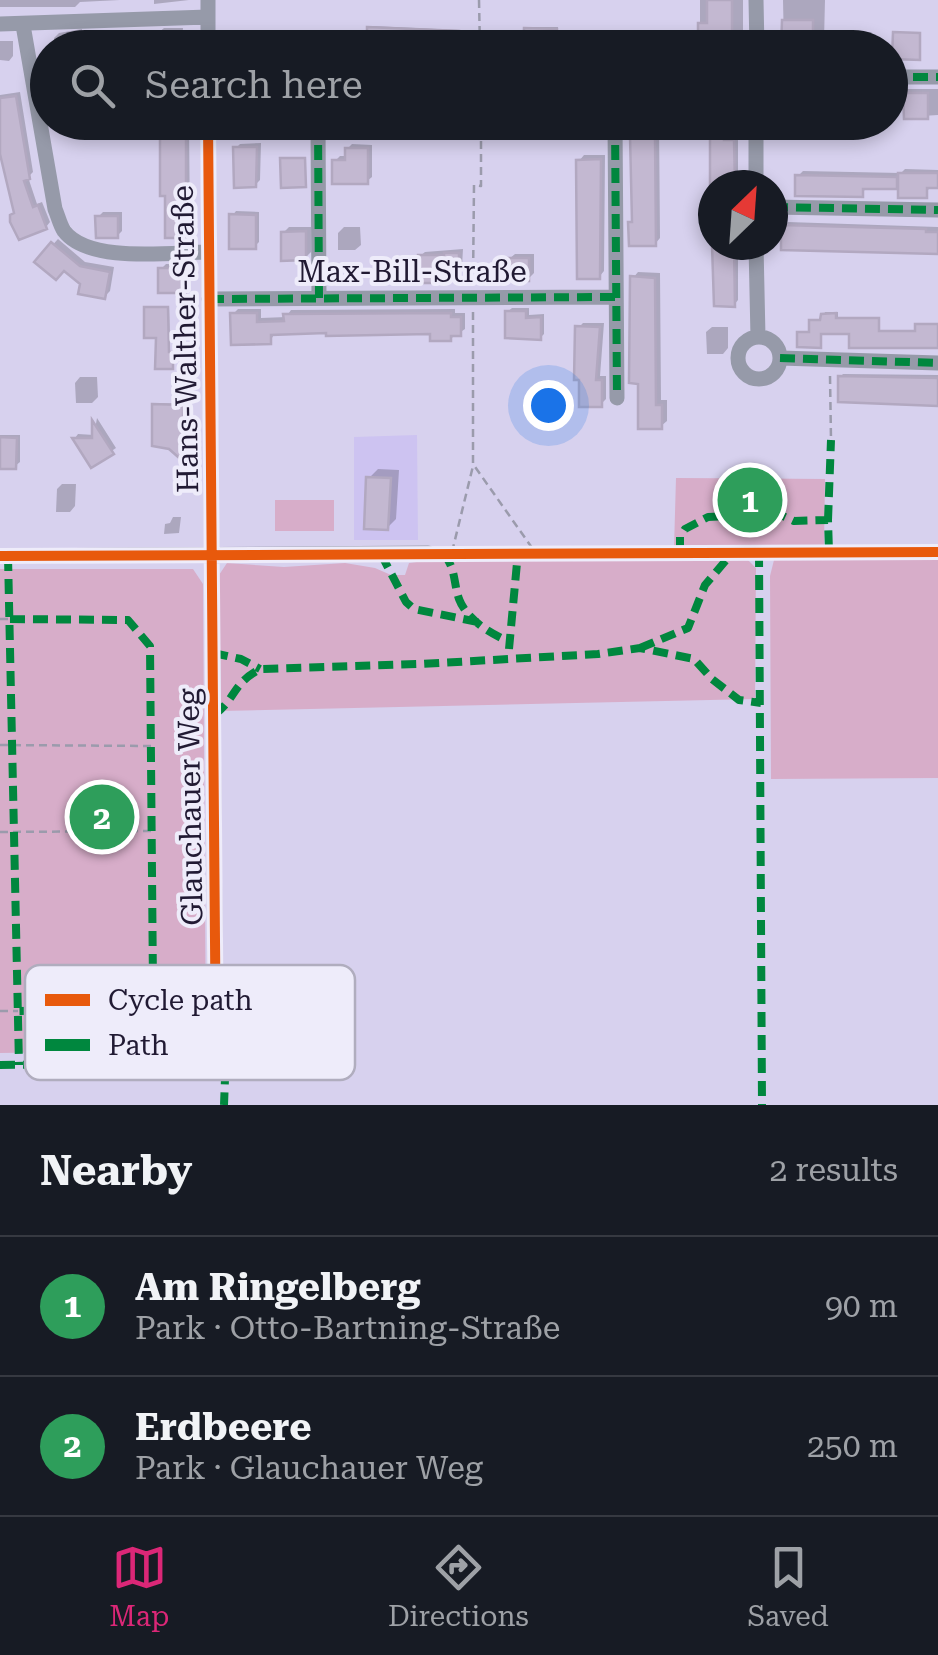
<!DOCTYPE html>
<meta charset="utf-8">
<style>
:root{--surface:#171b24;--page:#242831;--text:#f1f3f6;--muted:#9ea1a6;--line:#363941;--accent:#db2777}
body{margin:0;font-family:"Roboto Serif",serif;background:var(--page);color:var(--text)}
.compass{position:absolute;left:698px;top:170px;width:90px;height:90px;border-radius:50%;background:var(--surface);box-shadow:0 5px 15px #0003;rotate:25deg}
.you{position:absolute;left:548px;top:405px;width:35px;height:35px;margin:-25px;border:8px solid #fff;border-radius:50%;background:#1a73e8;box-shadow:0 0 0 15px #1a73e833}
.badge{display:grid;place-items:center;width:65px;height:65px;border-radius:50%;background:var(--accent);color:#fff;font-size:32px;font-weight:700}
.pin{position:absolute;translate:-50% -50%;border:5px solid #fff;box-shadow:0 2px 10px #0006}
.list{margin:0;padding:0;list-style:none}
h2{display:flex;justify-content:space-between;align-items:center;height:130px;margin:0;padding:0 40px;font-size:42px}
h2 small{font-size:32px;font-weight:400;color:var(--muted)}
.list li{display:grid;grid-template-columns:65px 1fr auto;gap:30px;align-items:center;box-sizing:border-box;height:140px;padding:0 40px;border-top:2px solid var(--line)}
.list b{display:block;font-size:38px;white-space:nowrap}
.list p{margin:0;font-size:32px;white-space:nowrap;color:var(--muted)}
.list em{font-size:32px;font-style:normal;color:var(--muted)}
.icon{flex:none;width:55px;height:55px;fill:none;stroke:currentColor;stroke-width:2;stroke-linecap:round;stroke-linejoin:round}
.map{position:relative;flex:none;width:938px;height:1105px;overflow:hidden}
.search{position:absolute;background:var(--surface);box-shadow:0 5px 15px #0003;left:30px;right:30px;top:30px;height:110px;display:flex;align-items:center;gap:25px;box-sizing:border-box;padding:0 35px;border-radius:55px;color:var(--muted);font-size:38px}
.sheet{height:410px;background:var(--surface)}
nav{display:flex;justify-content:space-around;align-items:center;box-sizing:border-box;height:140px;border-top:2px solid var(--line);background:var(--surface);font-size:28px;color:var(--muted)}
nav a{display:grid;justify-items:center;gap:5px}
nav .on{color:var(--accent)}
.map>svg:first-child{display:block}
</style>
<div class="map">
<svg width="938" height="1105" viewBox="0 0 938 1105">
<rect width="100%" height="100%" fill="#d7d1ee"/>
<path fill="#cdc3f1" d="M417 435 418 540H354V437Z"/>
<path fill="#d7adc9" d="M676 478 825 479 824 547 674 548Z
M275 500H334V531H275Z
M744 556 756 568 755 699 221 711 219 575 227 563 284 567 345 563 375 568 391 575H405L409 563 424 561Z
M938 559V778L771 779 770 576 774 560Z
M0 569H193L203 584 206 1050 0 1053Z"/>
<path fill="#0003" d="M0 0H120L80 2 75 7H0Z
M154 0H189L154 4Z
M700 0H743V43L739 48H707V40H700Z
M783 0H825L824 40 817 48H784Z
M371 26 460 30 459 48H369Z
M528 27H558V33H616V48H526Z
M164 28H183L182 40H189V48H158V33Z
M82 29V32L120 33V48H54V38L59 33Z
M246 34H334V48H244Z
M0 41H13V56L9 61 0 60Z
M890 83 893 89H938V115L906 117V110H890Z
M20 92 33 172 28 177 37 204 42 202 50 222 46 227 16 212 0 140V95Z
M67 122H89L68 129Z
M163 122H189L190 230 185 236 168 194H163Z
M632 122H659L660 238 655 244 636 160H633Z
M712 122H728V137H738V185H714Z
M261 143 260 180 255 185 236 148 240 144Z
M352 144 372 145V177L367 181 335 161 340 156H347V149Z
M584 155H605L604 271 599 277 579 161Z
M285 157H306L304 185 283 159Z
M905 169 938 170V185H930L926 196 900 182 896 186H867L862 194 798 176 803 171 901 173Z
M236 211 259 212V242L255 246 232 216Z
M103 212H122V231L117 236 98 217Z
M788 222 938 227V251L784 226Z
M289 227H311V252L305 258 283 233Z
M344 227H360L361 245 355 250H338V233Z
M58 239 85 262 114 267 110 291 105 296 64 268 38 261Z
M715 245H738V300L734 305Z
M463 249 462 266 458 271 447 270 442 281 420 256 425 252Z
M515 254H534V273L528 279 509 259Z
M166 264H191L190 285 185 291 161 269Z
M638 272 660 273 661 400H667V421L661 426H641L633 278Z
M148 306H169L170 351H174L172 367 146 308Z
M512 308H529V315L544 314V334L540 338 507 312Z
M238 309H261V318L286 317 291 310 455 309V313H465V329L450 339 432 332H275L270 342 233 314Z
M825 312H838V317H880V330H917L920 323H938V345L852 332H822L820 345 800 333 811 331V321L823 319Z
M583 323H604L600 376H606V399L601 404 578 328Z
M712 327H728V348L723 354H707L706 332Z
M843 374 938 375V403L840 377Z
M80 377H97L98 397 92 403H76L75 383Z
M157 403 184 404V434H196L200 447 185 460 170 447 155 405Z
M97 418 116 448 92 464 75 438 78 434 94 435Z
M0 435H20V462L15 466 0 450Z
M378 469 399 470 396 519 387 528 369 478Z
M62 484H76L75 506 70 512H56L57 489Z
M173 517H181L179 533 164 534 165 524 170 523Z"/>
<path fill="#c3b8d1" stroke="#b2a8c0" stroke-width="2.5" d="M707 0H732V48H705V43H698V23H707Z
M782 20H813V48H781Z
M367 27 459 31 458 48H367Z
M524 28 557 29V34H615V48H523Z
M893 32 920 33V60L892 59Z
M242 35H333V48H242Z
M903 93H928V119H904Z
M16 96 30 179 24 181 33 207 38 205 47 229 19 240 10 222V215L14 213 0 154V98Z
M160 123H186V238H165V196H160Z
M710 129H724V140H734L735 185H710Z
M630 136H655L656 246H629L628 222H632Z
M233 147H257L256 187 234 188Z
M345 148H368V184H332V160H345Z
M280 158H305L306 187 281 188Z
M601 159 600 279H577L576 160Z
M898 173H938V188H927V198H898Z
M795 175 897 177V189H863V197L795 196Z
M229 214 256 215V249H229Z
M95 216H118V238H96Z
M781 225 926 229V232H938V254L781 250Z
M306 231V260L281 261V232Z
M51 242 80 266 110 272 105 299 78 294 80 284 64 271 56 280 34 262Z
M712 245H734L735 307 714 306Z
M444 253H459V273H443V283H417L418 255H444Z
M506 258H529V281H506Z
M158 268H186V293H158Z
M630 276 655 278 656 405H662V429H638V384L629 383Z
M144 307H168L169 352H173V369H155L156 338H144Z
M505 311H526V318L541 317V340L505 338Z
M230 313H257V322L284 321 283 314 451 313V317H461V336H451V341H430V334L326 336V333L271 335V344L231 345Z
M836 313V318H879V331H915V324H938V348H849V334H821V348L797 347V332H809V320H820L821 314Z
M575 326 600 327 596 380H602V407H579V380H574Z
M838 376 938 378V406L838 402Z
M152 404 183 405V435H194L200 447V451L185 463 169 449 152 446Z
M92 420 114 454 91 468 72 438H92Z
M0 437 17 438 16 469H0Z
M366 477 391 478 388 530 364 529Z"/>
<g fill="none" stroke-linecap="round" stroke-linejoin="round">
<path stroke="#9b9bac" stroke-width="2.5" stroke-dasharray="8 5" stroke-linecap="butt" d="M479 0 480 48
M473 284 474 185 481 186V122
M473 312V464L535 552
M830 376 831 440
M452 552 473 466
M0 619H10
M0 745 151 746
M0 832 154 831
M0 1011H18"/>
<path stroke="#969aa9" stroke-width="15" d="M208 0V48
M756 0 757 48
M0 24 208 17
M23 25 55 209C58 216 60 225 64 231 89 264 171 252 209 252
M890 77H938
M208 122 216 1058
M318 122 319 298
M615 122 617 398
M756 185V122
M773 207 938 210
M756 245 758 337
M209 299 616 297
M738 358a21 21 0 1 1 42 0a21 21 0 1 1-42 0Z
M780 358 938 363
M0 556 428 553"/>
<path stroke="#00873e" stroke-width="8" stroke-dasharray="15 8" stroke-linecap="butt" d="M890 77H938
M318 122 319 298
M615 122 617 398
M773 207 938 210
M209 299 616 297
M780 358 938 363
M828 520 831 440
M680 552V537L685 529 708 517 733 516 756 510H770L794 521 828 520 829 552
M759 552 762 1105
M443 553C456 568 453 581 459 599 467 620 491 634 510 642
M381 554 406 602 414 609 478 622
M8 556 19 1065
M10 619 128 620 150 646 153 987 132 1009 18 1011
M640 648 688 628 705 585 733 552
M509 649 518 552
M213 653 241 659 260 669
M214 715C236 699 232 684 260 669L420 664 598 654 640 648 694 659 712 679 739 700 761 703
M0 1065 198 1063 216 1058 225 1079 224 1105"/>
<defs>
<path id="cycleway" d="M208 122 216 1058
M0 556 938 552"/>
</defs>
<use href="#cycleway" stroke="#eeecfa" stroke-width="16"/>
<use href="#cycleway" stroke="#e8590c" stroke-width="10"/>
</g>
<g text-anchor="middle" dominant-baseline="central" stroke-width="8" stroke-linejoin="round" paint-order="stroke">
<g font-size="30" fill="#211a33" stroke="#eeecfa">
<text x="412" y="271">Max-Bill-Straße</text>
<text transform="translate(185 339) rotate(-91)">Hans-Walther-Straße</text>
<text transform="translate(190 807) rotate(-91)">Glauchauer Weg</text>
</g>
</g>
<rect x="25" y="965" width="330" height="115" rx="15" fill="#eeecfa" stroke="#b0adbe" stroke-width="2.5"/>
<rect x="45" y="994" width="45" height="12" fill="#e8590c"/>
<rect x="45" y="1039" width="45" height="12" fill="#00873e"/>
<g font-size="28" fill="#211a33">
<text x="108" y="1010">Cycle path</text>
<text x="108" y="1055">Path</text>
</g>
</svg>
<svg class="compass" viewBox="-18 -18 36 36"><path d="M0-13l5 13h-10z" fill="#e53935"/><path d="M0 13l5-13h-10z" fill="#9ea1a6"/></svg>
<div class="you"></div>
<div class="pin badge" style="left:750px;top:500px;background:#2e9e5b">1</div>
<div class="pin badge" style="left:102px;top:817px;background:#2e9e5b">2</div>
<div class="search"><svg class="icon" aria-label="search" viewBox="0 0 24 24"><circle cx="10" cy="10" r="6"/><path d="M15 15l6 6"/></svg>Search here</div>
</div>
<section class="sheet">
<h2>Nearby<small>2 results</small></h2>
<ul class="list">
<li><span class="badge" style="background:#2e9e5b">1</span><div><b>Am Ringelberg</b><p>Park · Otto-Bartning-Straße</p></div><em>90 m</em></li>
<li><span class="badge" style="background:#2e9e5b">2</span><div><b>Erdbeere</b><p>Park · Glauchauer Weg</p></div><em>250 m</em></li>
</ul>
</section>
<nav>
<a class="on"><svg class="icon" aria-label="map" viewBox="0 0 24 24"><path d="M3 6l6-2 6 2 6-2v14l-6 2-6-2-6 2zM9 4v14M15 6v14"/></svg>Map</a>
<a><svg class="icon" aria-label="directions" viewBox="0 0 24 24"><path d="M12 3l9 9-9 9-9-9zM9 14v-3h6M13 9l2 2-2 2"/></svg>Directions</a>
<a><svg class="icon" aria-label="saved" viewBox="0 0 24 24"><path d="M7 4h10v16l-5-4-5 4z"/></svg>Saved</a>
</nav>
